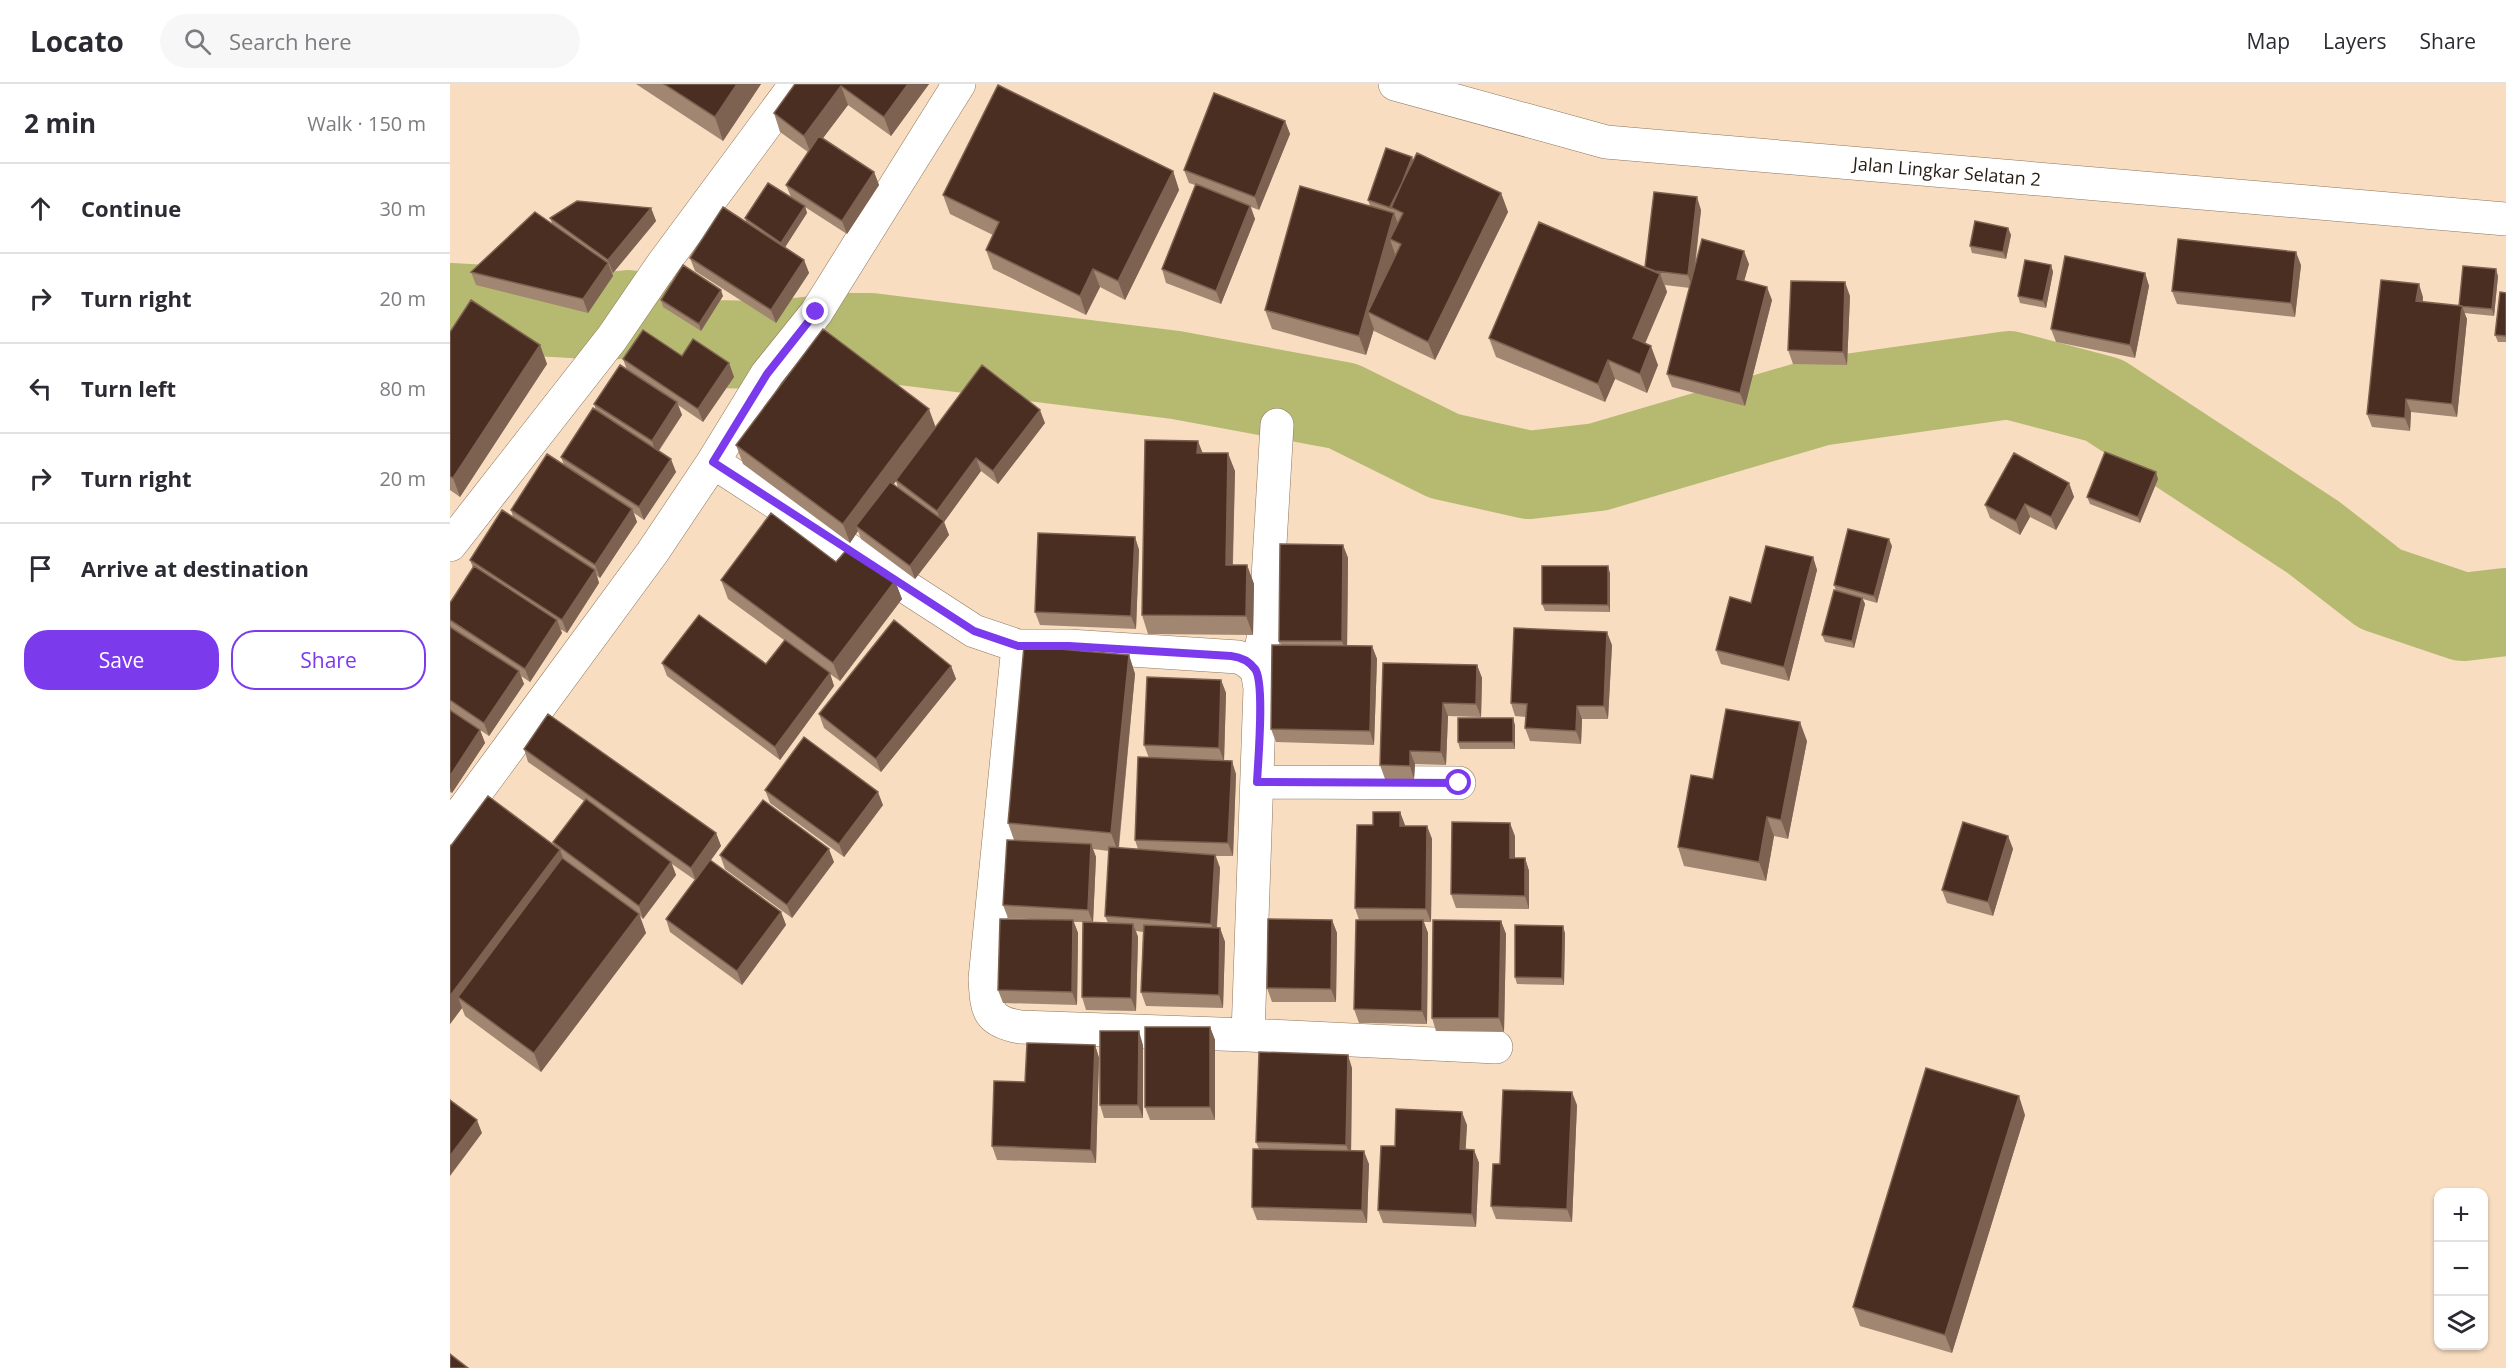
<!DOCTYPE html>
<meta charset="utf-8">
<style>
:root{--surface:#fff;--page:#f7f7f7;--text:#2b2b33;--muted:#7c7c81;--line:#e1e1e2;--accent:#7c3aed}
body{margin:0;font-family:"Open Sans",sans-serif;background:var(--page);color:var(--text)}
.controls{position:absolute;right:18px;bottom:18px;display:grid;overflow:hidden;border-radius:12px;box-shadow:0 2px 4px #0004}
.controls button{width:54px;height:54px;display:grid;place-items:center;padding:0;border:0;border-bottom:2px solid var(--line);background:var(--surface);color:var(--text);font:30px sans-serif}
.stop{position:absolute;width:18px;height:18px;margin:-14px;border:4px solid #7c3aed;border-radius:50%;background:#fff}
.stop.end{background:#7c3aed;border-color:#fff;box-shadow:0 2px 6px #0008}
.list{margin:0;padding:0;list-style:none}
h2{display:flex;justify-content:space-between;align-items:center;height:78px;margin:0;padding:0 24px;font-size:26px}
h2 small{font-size:20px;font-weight:400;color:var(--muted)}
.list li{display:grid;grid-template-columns:39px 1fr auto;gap:18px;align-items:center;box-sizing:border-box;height:90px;padding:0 24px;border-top:2px solid var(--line)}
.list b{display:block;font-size:22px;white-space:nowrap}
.list em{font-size:20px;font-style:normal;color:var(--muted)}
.actions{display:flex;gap:12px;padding:18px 24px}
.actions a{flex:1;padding:14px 0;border:2px solid var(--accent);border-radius:24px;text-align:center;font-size:21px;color:var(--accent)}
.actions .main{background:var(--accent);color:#fff}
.icon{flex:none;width:33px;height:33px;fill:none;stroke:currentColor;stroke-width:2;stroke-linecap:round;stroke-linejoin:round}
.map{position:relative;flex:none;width:2056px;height:1284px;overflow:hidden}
header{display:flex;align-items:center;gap:36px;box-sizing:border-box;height:84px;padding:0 30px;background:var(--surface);border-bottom:2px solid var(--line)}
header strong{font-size:28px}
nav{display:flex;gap:33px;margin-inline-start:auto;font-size:21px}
.search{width:420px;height:54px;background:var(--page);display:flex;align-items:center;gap:15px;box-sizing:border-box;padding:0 21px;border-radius:33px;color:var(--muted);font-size:22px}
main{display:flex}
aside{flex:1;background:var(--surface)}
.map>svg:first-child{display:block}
</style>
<header>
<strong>Locato</strong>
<div class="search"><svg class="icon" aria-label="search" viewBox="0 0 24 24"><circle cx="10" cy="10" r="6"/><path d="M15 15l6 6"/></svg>Search here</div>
<nav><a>Map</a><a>Layers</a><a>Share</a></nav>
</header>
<main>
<aside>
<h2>2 min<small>Walk · 150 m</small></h2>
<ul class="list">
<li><svg class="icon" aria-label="ahead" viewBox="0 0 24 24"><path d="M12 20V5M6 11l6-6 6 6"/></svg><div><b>Continue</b></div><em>30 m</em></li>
<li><svg class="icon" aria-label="right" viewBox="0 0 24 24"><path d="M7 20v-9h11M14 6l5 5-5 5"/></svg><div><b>Turn right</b></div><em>20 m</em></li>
<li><svg class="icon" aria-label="left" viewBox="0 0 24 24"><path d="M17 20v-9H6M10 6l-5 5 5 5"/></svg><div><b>Turn left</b></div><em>80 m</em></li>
<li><svg class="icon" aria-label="right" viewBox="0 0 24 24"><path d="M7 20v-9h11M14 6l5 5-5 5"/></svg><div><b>Turn right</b></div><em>20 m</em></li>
<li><svg class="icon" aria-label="arrive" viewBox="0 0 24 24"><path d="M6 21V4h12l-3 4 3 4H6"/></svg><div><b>Arrive at destination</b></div></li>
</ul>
<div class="actions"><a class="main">Save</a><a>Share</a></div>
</aside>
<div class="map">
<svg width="2056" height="1284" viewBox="0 0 2056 1284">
<rect width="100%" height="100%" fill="#f8ddc1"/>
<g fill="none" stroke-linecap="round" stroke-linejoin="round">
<path stroke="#b6ba70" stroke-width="88" d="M0 223 158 232 179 230 262 260 318 261 392 253H420L726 291 893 322 994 372 1079 391 1148 383 1369 318 1559 291 1654 316 1863 453 1930 505 2013 533 2056 528"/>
<defs>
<path id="minor" d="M263 378 524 547 568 562H619L788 573 797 577 807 586
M0 461 162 254 212 181 346 0
M568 562 535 895C537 925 536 937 570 943L798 951 810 604 807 586 815 545 827 341
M807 698 1009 699
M0 744 202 469 263 378 317 290 366 229 509 0
M798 951 1046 963"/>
<path id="highway" d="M945 0 1156 58 2056 135"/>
</defs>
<use href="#minor" stroke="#8d755c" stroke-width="34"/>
<use href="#highway" stroke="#8d755c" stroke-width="34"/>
<use href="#minor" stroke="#fff" stroke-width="33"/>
<use href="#highway" stroke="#fff" stroke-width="33"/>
</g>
<path fill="#a18671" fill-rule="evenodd" d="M186 0H311L273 57Z
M345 0H479L441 52 398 21 373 54 424 88 429 101 397 150 355 123 357 129 335 163 354 176 359 189 326 239 245 187 240 174 296 137 295 134 341 113 336 101 358 68 330 48 324 29Z
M835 37 840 50 809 126 801 123 805 135 771 220 716 199 712 185 745 101 739 99 734 86Z
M963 77 1051 109 1058 128 985 276 924 247V245L916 271 822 245 815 226 920 122 918 116Z
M723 87 729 106 675 216 650 203 636 231 543 185 536 166 543 151 500 130 493 111Z
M201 124 206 137 163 189 162 188 163 192 138 229 26 201 21 188 102 139 100 134Z
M1251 126 1245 185 1299 180 1294 197 1322 216 1295 322 1222 303 1217 290 1240 204 1215 201 1217 208 1195 260 1208 281 1197 309 1165 295 1155 318 1046 273 1039 254 1195 183Z
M1558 144 1561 151 1556 175 1522 169 1520 162Z
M1601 181 1603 188 1596 224 1570 219 1568 212Z
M1851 181 1845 233 1727 220 1722 207Z
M1695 189 1699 202 1685 274 1606 258 1601 245Z
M2048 192 2044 232 2014 229 2017 235 2007 333 1961 328 1960 347 1922 343 1917 330 1973 213V218L2009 222Z
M2056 209V258H2048L2045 251Z
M273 212 251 247 213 223 211 216Z
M1400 212 1397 281 1343 280 1338 266Z
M0 248 90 261 97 280 10 413 0 406Z
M232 272 279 279 284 293 253 338 228 321 232 331 209 367 226 388 194 436 184 429 187 438 150 494 147 492 149 499 117 549 110 545 112 549 80 598 71 592 74 600 39 652 30 646 35 659 2 709 0 708V519L23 484 20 476 63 433 61 426 114 381 111 373 146 326 144 320 177 286 173 275Z
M595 339 548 400 531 387 494 438 499 451 465 495 411 455 408 447 400 459 293 380 286 361 486 343ZM446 397 448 404 444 400Z
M752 369 785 387 783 481H797L804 500 803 551 698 550 692 531Z
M1708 395 1690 439 1640 420 1637 413Z
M1619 399 1624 413 1606 446 1580 433 1570 451 1540 434 1535 421Z
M685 453 689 466 686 545 590 541 585 528Z
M893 461 898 474 897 562H922L927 575 924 661 826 658 821 645 831 561 829 557Z
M1442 462 1427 519 1413 515 1415 520 1404 564 1375 558 1372 551 1386 507 1384 501Z
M1363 473 1367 486 1339 597 1271 580 1266 566 1301 519Z
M386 478 445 497 452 515 390 597 380 590 384 602 330 676 217 592 212 579 316 580 334 556 278 515 271 496Z
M1160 489V528L1095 527 1092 520Z
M1162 561 1158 635H1132L1131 660 1080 657 1075 644 1076 633 1065 632 1061 619Z
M679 571 685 590 669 764 688 765 685 756 699 674 694 661 771 596 776 609 774 676 786 690 783 772H766L770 784 767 844H770L775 858 773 924 696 922 691 908 693 848 686 847 688 853 686 927 636 926 632 913 633 838H624L628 849 627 921 553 919 548 906 581 835 558 834 553 821 564 756 558 739ZM643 765 659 767 655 832 658 839 643 838 646 773Z
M1027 581 1032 594 1031 633 998 632 996 681 965 680 964 695H935L930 681Z
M501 582 506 595 431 688 374 644 369 630Z
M1065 641V665H1010L1008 658Z
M1357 657 1338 755 1324 752 1316 797 1234 782 1228 763 1263 695Z
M74 665 266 749 271 762 261 776 331 828 336 841 292 901 220 848 216 835 245 796 222 780 226 791 193 835 190 832 196 849 91 988 15 932 12 924 0 940V763L104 762 103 758 134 717 78 678Z
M315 706 433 721 394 773 320 719Z
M950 728 955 742H977L982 755 981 838H974L978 849 977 940 909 939 904 925 909 836 905 824 923 741Z
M1065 752V774H1075L1079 787V825L1006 824 1001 810Z
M1558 752 1563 765 1543 832 1497 819 1492 806Z
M270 771 384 778 342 834 275 785Z
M882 836 887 849 886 918H822L817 904Z
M1051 837 1056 850 1054 948 986 947 982 934Z
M1115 849 1114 901 1067 900 1065 893Z
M760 943 765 956V1036H700L695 1023Z
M645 961 649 974 646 1079 547 1076 542 1062Z
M693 961V1034H654L650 1021Z
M902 984 901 1067 919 1080 917 1139 807 1136 802 1123 809 1065 806 1058Z
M1127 1021 1122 1138 1046 1135 1041 1122 1050 1080Z
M1575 1031 1502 1269 1410 1242 1403 1223Z
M1017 1041 1015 1065 1024 1066 1029 1079 1026 1143 933 1139 928 1126 945 1062Z"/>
<path fill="#7e6251" d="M287 0H311L273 57 265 33Z
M458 0H479L441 52 434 33Z
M391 2 398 21 361 70 354 52Z
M835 37 840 50 809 126 805 113Z
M962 73 964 79 943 124Z
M723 87 729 106 675 216 668 197Z
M424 88 429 101 397 150 392 137Z
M1051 109 1058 128 985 276 978 258Z
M1247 113 1251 126 1242 204 1238 191Z
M355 122 357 129 334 165 331 159Z
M800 122 805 135 771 220 766 207Z
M201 124 206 137 163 189 158 176Z
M944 129 951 147 940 155 945 170 927 233 918 228 924 245 916 271 909 252Z
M1558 144 1561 151 1556 175 1553 168Z
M1294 167 1299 180 1291 208 1287 195Z
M1846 168 1851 181 1845 233 1841 219Z
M354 176 359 189 326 239 321 226Z
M158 179 163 192 138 229 133 215Z
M1601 181 1603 188 1596 224 1593 217Z
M643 185 650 203 636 231 630 212Z
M2046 185 2048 192 2044 232 2042 225Z
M1695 189 1699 202 1685 274 1680 261Z
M1210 190 1217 208 1189 273 1183 254Z
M1395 198 1400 212 1397 281 1393 268Z
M1969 200 1973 213 1971 230 1966 217Z
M1317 203 1322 216 1295 322 1290 309Z
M271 206 273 212 251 247 249 240Z
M2012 222 2017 235 2007 333 2002 320Z
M90 261 97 280 10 413 3 394Z
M1201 262 1208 281 1197 309 1190 290Z
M1158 276 1165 295 1155 318 1148 300Z
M279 279 284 293 253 338 248 325Z
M1956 315 1961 328 1960 347 1955 334Z
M227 318 232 331 206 370 202 357Z
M479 325 486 344 410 445 406 442 408 447 400 459 393 440Z
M590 326 595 339 548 400 543 387Z
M748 357 755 375 747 369Z
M778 369 785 387 782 499 776 481Z
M526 374 531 387 494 438 499 451 465 495 460 482 492 440 487 427Z
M221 375 226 388 194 436 189 423Z
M1706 388 1708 395 1690 439 1688 433Z
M1619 399 1624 413 1606 446 1601 433Z
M1575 420 1580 433 1570 451 1566 437Z
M182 425 187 438 150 494 145 481Z
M685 453 689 466 686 545 681 532Z
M1439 455 1442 462 1427 519 1424 512Z
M893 461 898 474 897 571 892 557Z
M1363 473 1367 486 1339 597 1334 583Z
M797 481 804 500 803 551 796 532Z
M1158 482 1160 489V528L1158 521Z
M145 486 149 499 117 549 112 536Z
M445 497 452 515 390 597 383 579Z
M1412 514 1415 520 1404 564 1402 557Z
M107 536 112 549 80 598 75 585Z
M1157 548 1162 561 1158 635 1154 622Z
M922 562 927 575 924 661 920 647Z
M679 571 685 590 668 768 661 749Z
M1027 581 1032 594 1031 633 1026 620Z
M501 582 506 595 431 688 426 675Z
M69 587 74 600 39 652 34 639Z
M380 589 384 602 330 676 325 663Z
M771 596 776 609 774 677 769 664Z
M993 619 998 632 996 681 991 668Z
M1127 622 1132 635 1131 660 1126 647Z
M1063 634 1065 641V665L1063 658Z
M1350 638 1357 657 1338 755 1331 736Z
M30 646 35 659 2 709 0 704V692Z
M960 667 965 680 964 695 960 682Z
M782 677 786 690 783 772 778 759Z
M428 708 433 721 394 773 389 760Z
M950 728 955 741V755L950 742Z
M1317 733 1324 752 1316 797 1309 778Z
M1060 739 1065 752V787L1060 774Z
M977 742 982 755 981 838 976 825Z
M266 749 271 762 246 797 241 784Z
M1558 752 1563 765 1543 832 1538 818Z
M641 760 646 773 643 839 638 826Z
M379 765 384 778 342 834 337 821Z
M110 766 117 785 8 913 12 924 0 940V912Z
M765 771 770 784 766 853 761 840Z
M1075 774 1079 787V825L1075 812Z
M221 778 226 791 193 835 189 822Z
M331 828 336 841 292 901 287 887Z
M189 830 196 849 91 988 84 969Z
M623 836 628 849 627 921 622 908Z
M882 836 887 849 886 918 881 905Z
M973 836 978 849 977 940 972 927Z
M1051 837 1056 850 1054 948 1049 934Z
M683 840 688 853 686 927 681 914Z
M1113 842 1115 849 1114 901 1112 894Z
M770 844 775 858 773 924 769 911Z
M760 943 765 956V1036L760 1023Z
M689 947 693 961V1034L688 1021Z
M645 961 649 974 646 1079 641 1066Z
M898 971 902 984 901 1074 896 1061Z
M1122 1008 1127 1021 1122 1138 1117 1125Z
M1569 1012 1575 1031 1502 1269 1495 1251Z
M1012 1028 1017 1041 1015 1078 1010 1065Z
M27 1036 32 1049 0 1092V1072Z
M1024 1066 1029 1079 1026 1143 1022 1130Z
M914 1067 919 1080 917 1139 912 1126Z"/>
<path fill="#4a2e21" stroke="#7e6251" stroke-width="1.5" d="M214 0H287L265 33Z
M345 0H458L434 33 391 2 354 52 324 29Z
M548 1 723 87 668 197 643 185 630 212 536 166 549 138 493 111Z
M764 9 835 37 805 113 734 86Z
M369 52 424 88 392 137 336 101Z
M936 64 962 73 952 99 941 124 918 116Z
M967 69 1051 109 978 258 918 228 951 160 940 155 953 129 940 123Z
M318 99 355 122 331 159 295 134Z
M746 100 800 122 766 207 712 185Z
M850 102 944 129 909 252 815 226Z
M1204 108 1247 113 1238 191 1205 187 1195 183Z
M127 117 201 124 158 176 100 134Z
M273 123 354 176 321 226 240 174Z
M85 128 158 179 133 215 21 188Z
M1525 137 1558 144 1553 168 1520 162Z
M1089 138 1210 190 1183 254 1201 262 1190 290 1158 276 1148 300 1039 254Z
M1252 155 1294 167 1287 195 1317 203 1290 309 1217 290Z
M1728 155 1846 168 1841 219 1722 207Z
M1615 172 1695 189 1680 261 1601 245Z
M1575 176 1601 181 1593 217 1568 212Z
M233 181 271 206 249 240 211 216Z
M2013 182 2046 185 2042 225 2009 222Z
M1931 196 1969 200 1966 217 2012 222 2002 320 1956 315 1955 334 1917 330Z
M1341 197 1395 198 1393 268 1338 266Z
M2050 208 2056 209V252L2045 251Z
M21 216 90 261 3 394 0 392V248Z
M373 245 479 325 393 440 286 361Z
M193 246 232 272 243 255 279 279 248 325 173 275Z
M170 281 227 318 202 357 144 320Z
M532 281 590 326 543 387 526 374 487 427 446 396Z
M143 324 221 375 189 423 111 373Z
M695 356 748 357 747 369H778L776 481H797L796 532 692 531Z
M1655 368 1706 388 1688 433 1637 413Z
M1564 369 1619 399 1601 433 1575 420 1566 437 1535 421Z
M97 370 182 425 145 481 61 426Z
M440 398 494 437 460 482 406 442Z
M52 426 145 486 112 536 20 476Z
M321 429 386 478 399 463 445 497 383 579 271 496Z
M1398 445 1439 455 1424 512 1384 501Z
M588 449 685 453 681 532 585 528Z
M830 460 893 461 892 557H829Z
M1316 462 1363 473 1334 583 1266 566 1280 513 1301 519Z
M24 482 107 536 75 585 0 536V519Z
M1092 482H1158V521L1092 520Z
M1384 506 1412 514 1402 557 1372 551Z
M249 531 316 580 335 556 380 589 325 663 212 579Z
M444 536 501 582 426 675 369 630Z
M0 543 69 587 34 639 0 616Z
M1064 544 1157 548 1154 622H1127L1126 647 1075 644 1077 620 1061 619Z
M822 561 922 562 920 647 821 645Z
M574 562 679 571 661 749 558 739Z
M933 579 1027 581 1026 620 993 619 991 668 960 667V682L930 681Z
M697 593 771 596 769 664 694 661Z
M1276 625 1350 638 1331 736 1317 733 1309 778 1228 763 1241 691 1263 695Z
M0 626 30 646 0 692Z
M98 630 266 749 241 784 74 665Z
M1008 634H1063V658H1008Z
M354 653 428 708 389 760 315 706Z
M688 673 782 677 778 759 685 756Z
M38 712 110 766 0 912V763Z
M136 715 221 778 189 822 103 758Z
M313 716 379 765 337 821 270 771Z
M923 728H950V742H977L976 825 905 824 907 741H923Z
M1002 738 1060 739V774H1075V812L1001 810Z
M1513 738 1558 752 1538 818 1492 806Z
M557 756 641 760 638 826 553 821Z
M659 763 765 771 761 840 655 832Z
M112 774 189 830 84 969 8 913Z
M260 776 331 828 287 887 216 835Z
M550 835 623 836 622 908 548 906Z
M818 835 882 836 881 905 817 904Z
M906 836H973L972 927 904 925Z
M983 836 1051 837 1049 934H982Z
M633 838 683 840 681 914 632 913Z
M694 841 770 844 769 911 691 908Z
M1065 841 1113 842 1112 894 1065 893Z
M695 943H760V1023H695Z
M650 947H689L688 1021H650Z
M577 959 645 961 641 1066 542 1062 544 997 575 998Z
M809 968 898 971 896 1061 806 1058Z
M1476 984 1569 1012 1495 1251 1403 1223Z
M1053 1006 1122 1008 1117 1125 1041 1122 1043 1080H1050Z
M0 1016 27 1036 0 1072Z
M946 1025 1012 1028 1010 1065 1024 1066 1022 1130 928 1126 931 1062H945Z
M803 1065 914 1067 912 1126 802 1123Z
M0 1270 18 1284H0Z"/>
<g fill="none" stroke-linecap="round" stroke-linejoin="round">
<path stroke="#7c3aed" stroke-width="8" d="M366 228 317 290 263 378 524 547 568 562H619L781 572C790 573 799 577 805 585 815 598 808 678 807 698L1009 699"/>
</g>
<g text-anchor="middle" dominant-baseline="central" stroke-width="6" stroke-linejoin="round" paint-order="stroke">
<g font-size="18" fill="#261c12" stroke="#fff">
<text transform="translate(1497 87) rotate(5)">Jalan Lingkar Selatan 2</text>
</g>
</g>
</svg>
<div class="controls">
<button>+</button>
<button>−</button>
<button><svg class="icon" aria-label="layers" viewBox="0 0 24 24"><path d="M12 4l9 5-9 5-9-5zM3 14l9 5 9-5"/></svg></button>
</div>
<div class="stop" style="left:1009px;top:699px"></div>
<div class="stop end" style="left:366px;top:228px"></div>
</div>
</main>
